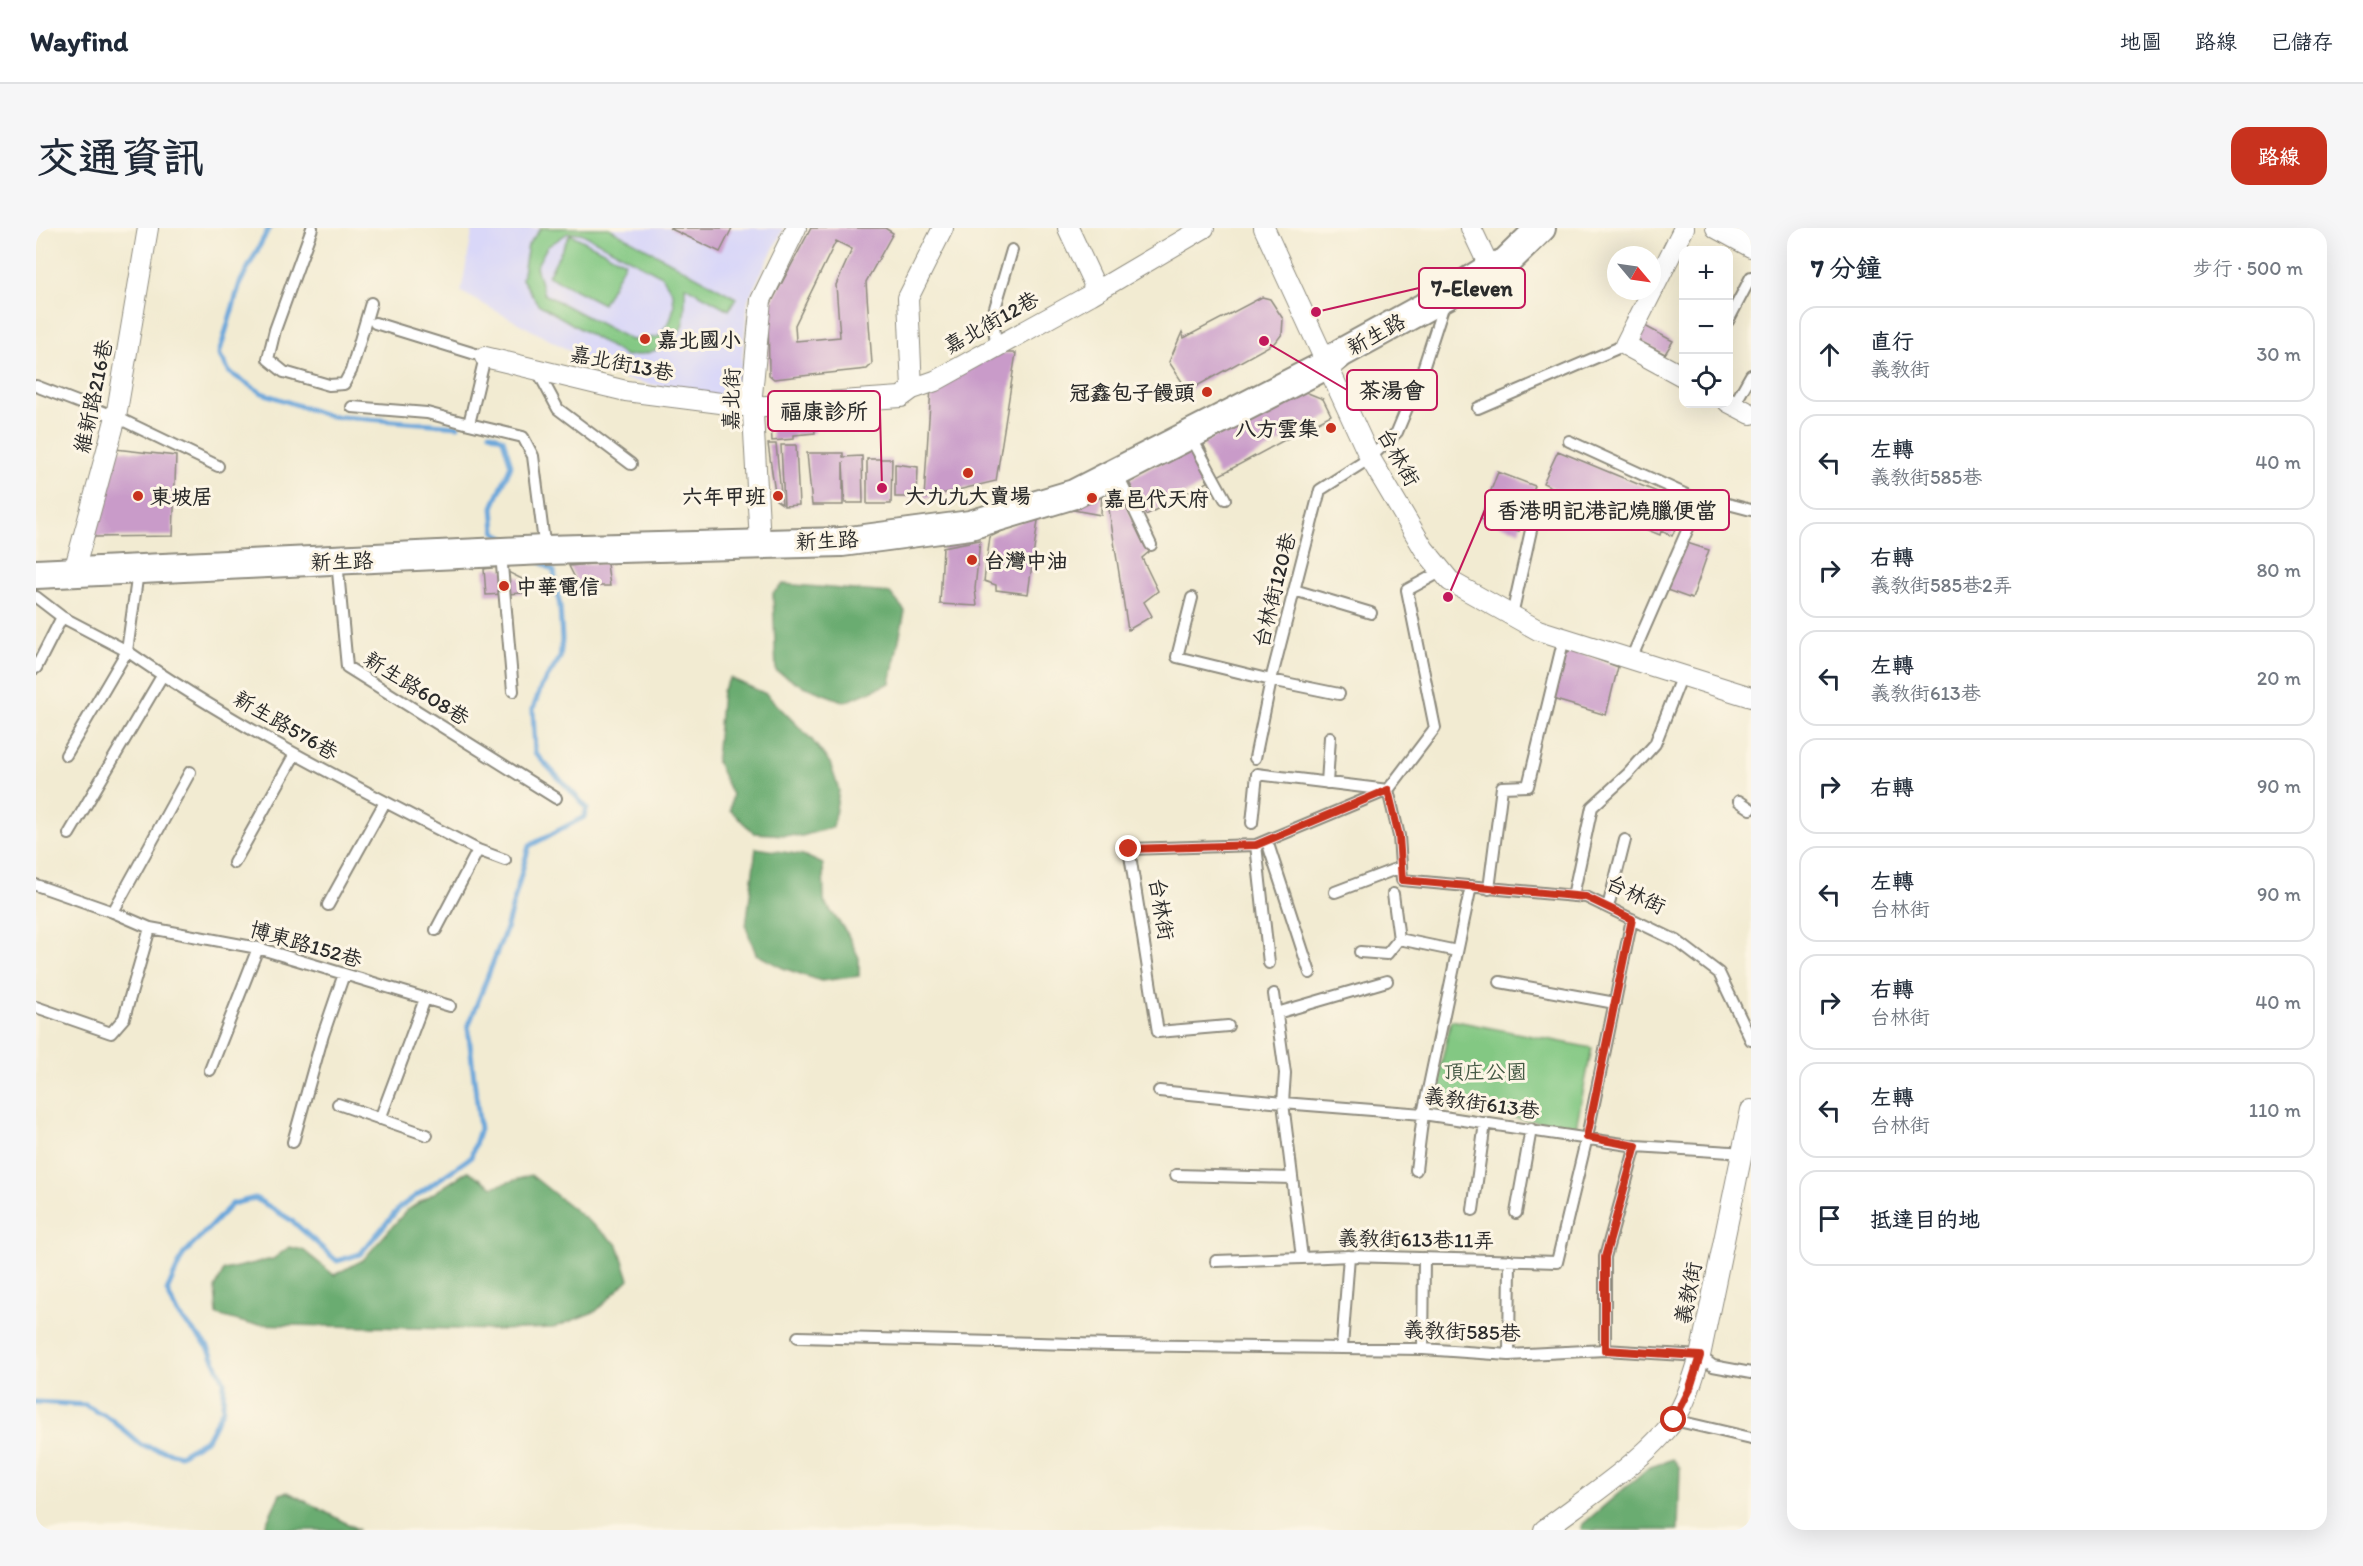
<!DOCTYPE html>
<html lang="zh-TW">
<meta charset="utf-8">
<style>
:root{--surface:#fff;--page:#f6f6f7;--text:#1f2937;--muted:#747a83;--line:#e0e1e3;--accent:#c8321e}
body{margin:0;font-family:Itim,"LXGW WenKai TC",sans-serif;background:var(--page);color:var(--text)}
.controls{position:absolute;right:18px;top:18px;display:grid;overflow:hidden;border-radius:12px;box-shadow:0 6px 24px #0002}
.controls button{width:54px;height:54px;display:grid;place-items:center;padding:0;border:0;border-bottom:2px solid var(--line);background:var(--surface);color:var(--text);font:30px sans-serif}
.compass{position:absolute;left:1571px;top:18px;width:54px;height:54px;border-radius:50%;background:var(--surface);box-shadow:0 6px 24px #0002;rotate:119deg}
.stop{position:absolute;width:18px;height:18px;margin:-14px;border:4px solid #c8321e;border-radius:50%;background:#fff}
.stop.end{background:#c8321e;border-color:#fff;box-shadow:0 2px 6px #0008}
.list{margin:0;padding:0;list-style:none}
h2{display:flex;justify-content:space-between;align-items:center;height:78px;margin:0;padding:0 24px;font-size:26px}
h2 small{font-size:20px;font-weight:400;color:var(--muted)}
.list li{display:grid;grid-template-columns:39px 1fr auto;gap:18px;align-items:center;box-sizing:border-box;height:96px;margin:0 12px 12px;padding:0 12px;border:2px solid var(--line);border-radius:18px}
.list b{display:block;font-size:22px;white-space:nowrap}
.list p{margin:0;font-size:20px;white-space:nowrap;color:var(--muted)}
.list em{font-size:20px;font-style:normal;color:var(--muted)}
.icon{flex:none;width:33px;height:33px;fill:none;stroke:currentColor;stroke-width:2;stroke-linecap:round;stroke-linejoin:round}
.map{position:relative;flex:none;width:1715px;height:1302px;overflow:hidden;border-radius:18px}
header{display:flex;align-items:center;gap:36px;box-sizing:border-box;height:84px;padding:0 30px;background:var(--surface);border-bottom:2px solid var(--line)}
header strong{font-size:28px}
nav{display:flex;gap:33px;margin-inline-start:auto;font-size:21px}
.intro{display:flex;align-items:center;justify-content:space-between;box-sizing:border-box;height:144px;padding:0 36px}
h1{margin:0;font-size:42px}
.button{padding:15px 27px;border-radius:18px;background:var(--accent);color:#fff;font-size:21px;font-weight:700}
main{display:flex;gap:36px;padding:0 36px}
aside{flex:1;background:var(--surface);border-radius:18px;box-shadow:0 6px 24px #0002}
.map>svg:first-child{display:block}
</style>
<header>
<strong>Wayfind</strong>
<nav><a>地圖</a><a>路線</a><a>已儲存</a></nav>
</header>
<div class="intro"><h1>交通資訊</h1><a class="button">路線</a></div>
<main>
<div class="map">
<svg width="1715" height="1302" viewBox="0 0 1715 1302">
<rect width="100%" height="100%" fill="#fcf5e5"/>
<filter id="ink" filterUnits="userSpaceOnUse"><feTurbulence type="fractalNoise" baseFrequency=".0167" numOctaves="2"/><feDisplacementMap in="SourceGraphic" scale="12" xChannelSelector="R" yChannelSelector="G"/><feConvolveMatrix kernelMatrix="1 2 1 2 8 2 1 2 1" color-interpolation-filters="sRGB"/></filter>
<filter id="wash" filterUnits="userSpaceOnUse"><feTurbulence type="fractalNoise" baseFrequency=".008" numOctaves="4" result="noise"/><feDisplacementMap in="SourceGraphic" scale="24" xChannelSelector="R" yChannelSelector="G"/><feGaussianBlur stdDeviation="1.35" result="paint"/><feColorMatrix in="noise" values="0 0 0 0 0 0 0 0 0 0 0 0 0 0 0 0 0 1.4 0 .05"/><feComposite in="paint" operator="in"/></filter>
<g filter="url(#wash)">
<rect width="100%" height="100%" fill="#f2ebd2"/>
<path fill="#d9d7f8" d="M437 0H748L712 71 702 174 584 150 425 64Z"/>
<path fill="#83c883" stroke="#577a57" stroke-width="1.5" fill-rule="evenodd" d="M505 0H573L700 70 693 82 649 58C649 69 650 91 645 101 635 121 610 127 590 128L502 76 486 51 492 17ZM532 5H545L626 48 637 65 638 79 634 93 622 109 595 112 508 66 500 39 511 19Z
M534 6 589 34 567 76 512 48Z
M1415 792 1556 820 1540 899 1396 878Z"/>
<path fill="#6aac71" stroke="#4a6c4e" stroke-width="1.5" d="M747 356 854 365 869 383 854 455 809 474 767 458 740 443 737 365Z
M694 450 730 466 776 512 794 535 803 562 797 599 766 608 718 605 694 582 696 567 680 532 686 463Z
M720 620 767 627 787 636 788 674 811 705 823 730V748L785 753 747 740 720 726 710 699Z
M432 943 457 959 495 947 582 1017 593 1051 560 1083 517 1100 460 1102 213 1096 181 1087 179 1060 188 1042 237 1031 253 1019 267 1022 298 1047 327 1032 370 983Z
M1637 1231 1644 1240 1642 1302H1545L1546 1297 1612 1240Z
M252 1264 323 1302H227L244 1266Z"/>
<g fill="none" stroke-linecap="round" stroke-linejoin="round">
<path stroke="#69a6da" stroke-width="5" d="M233 0 204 55 183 126 194 145 226 165 293 188 422 198
M454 205 467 211 475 237 457 279 459 304 473 313
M0 1174 49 1177 75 1191 105 1217 144 1227 171 1211 187 1181 188 1153 172 1119 141 1085 131 1063 147 1027 196 976 219 970 255 992 301 1033 324 1026 364 979 435 929 444 901 432 799 470 701 493 618 548 589 551 580 499 525 497 481 505 459 524 430 526 412 524 379 518 343 503 333"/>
</g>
<g id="blocks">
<path fill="#c99bc9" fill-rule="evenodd" d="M633 0H696L684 24Z
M775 0H849L857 5 830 54 836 136 831 141 738 151 733 147 732 81ZM800 13 816 21 800 57 804 109 760 113 759 97Z
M1226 69 1234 71 1247 91 1246 106 1240 114 1152 163 1133 134 1146 104 1148 110Z
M1607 97 1637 113 1629 126 1600 111Z
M961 125H980L960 253 888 270 895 159Z
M1267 163 1287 171 1295 187 1182 248 1167 215Z
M777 180 779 205 758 207V211L736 213 734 181Z
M732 216H740L746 276 740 272Z
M745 217H760L763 277 748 278Z
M1155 219 1172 254 1110 287 1092 252Z
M79 221 140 228 137 308 55 309Z
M1522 223 1650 276 1636 308 1625 303 1624 307 1521 265 1522 262 1507 255Z
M771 225H807V229L826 228 827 275H809L807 234V277H776Z
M831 231H856L855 276H831Z
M859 236 882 239 881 269H859Z
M1462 244 1499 258 1483 303 1444 291Z
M1066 260 1065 287 1026 280Z
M1083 263 1113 324 1106 330 1122 363 1108 374 1116 388 1092 402 1071 269Z
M1003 285 992 366 960 362V357L948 353 954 309Z
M944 312 939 361 941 378 904 376 907 319Z
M1648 314 1673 322 1656 371 1631 362Z
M568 335 571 336 574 358H543L533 338Z
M462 339 486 351 487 365 450 367 448 341Z
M1536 422 1582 439 1570 487 1513 470 1527 426Z"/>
</g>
</g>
<g filter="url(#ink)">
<use href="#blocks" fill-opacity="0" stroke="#8e8b7e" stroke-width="1.5"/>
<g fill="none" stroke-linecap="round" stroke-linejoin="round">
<defs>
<path id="lane" d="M276 0 239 102 232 131 248 144 293 157 308 156 315 143 335 75
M1692 93 1715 49
M339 95 449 129 433 196 487 209 497 228 509 322
M960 118 957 87 976 22
M501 142 522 181 595 236
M0 158 80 189 182 238
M1698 177 1715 147
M316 179 391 185 433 196
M1442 180 1589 117
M1155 209 1189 271
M1533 213 1664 273 1595 431
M1080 244 1115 317
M1692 276 1715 282
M465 326 477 463
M301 333 311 439 520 570
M102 344 91 423C201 500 323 560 442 622L469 632
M1258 362 1335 385
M0 369 26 389 91 423 30 527
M1156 370 1141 429 1235 452 1303 466
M1476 387 1502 271
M0 440 26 389
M1219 530 1235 452 1284 262 1334 230 1361 204 1386 144 1409 73
M1291 555 1294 509
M1703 573 1715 581
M1216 595 1221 546 1352 562 1363 608 1366 652 1550 669 1641 713 1683 745 1715 812
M33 606 126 448
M1231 613 1274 745
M198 635 259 526
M0 657 77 684 114 700 222 720 414 778
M1453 661 1466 559 1492 558 1528 410
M1299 664 1365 639
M1357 666 1363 711
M1537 668 1556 579 1592 546 1619 516 1646 447
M292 677 349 574
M1572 679 1589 612
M77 684 154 544
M400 702 442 622
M1324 724 1351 726 1363 711 1421 723
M1233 735 1220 617 1352 562 1399 500 1371 362 1406 343
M1464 754 1579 775
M1238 766 1249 845 1247 875 1387 886 1600 918 1710 925
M0 779 75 805 88 790 114 700
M1241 785 1351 753
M1192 798 1122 804 1093 621 1220 617
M174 842 222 720
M1123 863 1247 875 1266 1030 1313 1028 1521 1034 1551 909 1596 691
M302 876 391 907
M344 891 389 771
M257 914 287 807 308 746
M1380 942 1387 886 1435 658
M1140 947 1256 950
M1437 982 1449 895
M1480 985 1495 901
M1180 1033 1266 1030
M762 1109 1076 1117 1387 1121 1473 1127 1569 1122 1664 1128 1677 1138 1715 1145
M1306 1119 1313 1028
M1387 1121 1388 1030
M1569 1122V1029L1600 918
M1473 1127 1474 1032
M1638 1192 1715 1210"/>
<path id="street" d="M1032 0 1058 56 1056 66
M1228 0 1334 230 1388 321 1414 353 1502 402 1715 469
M1435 0 1454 40
M1680 0 1715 19
M449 129 590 163 716 179 865 169 876 161 899 153 1056 66 1168 0
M1648 149 1589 117 1648 0
M876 161 872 70 907 0
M1692 174 1715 186
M724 315 716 167 725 72 760 0
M38 343 80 189 112 0
M1508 1302C1546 1273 1611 1231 1638 1192 1651 1173 1657 1150 1664 1128L1715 882"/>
<path id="secondary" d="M0 346 509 322 806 314 934 297 1038 266 1290 137 1305 125 1411 67 1454 40 1469 35 1505 0"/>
</defs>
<use href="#lane" stroke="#8e8b7e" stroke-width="14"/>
<use href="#street" stroke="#8e8b7e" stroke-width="22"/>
<use href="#secondary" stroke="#8e8b7e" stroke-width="32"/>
<use href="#lane" stroke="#fff" stroke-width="10"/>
<use href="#street" stroke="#fff" stroke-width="20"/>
<use href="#secondary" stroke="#fff" stroke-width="28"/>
</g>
</g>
<g fill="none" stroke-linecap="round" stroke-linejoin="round" filter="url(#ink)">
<path stroke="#c8321e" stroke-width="8" d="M1093 621 1220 617 1352 562 1363 608 1366 652 1550 669 1596 691 1551 909 1600 918 1569 1029V1122L1664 1128 1653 1163 1638 1192"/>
</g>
<g fill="#c8321e" stroke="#fcf5e5" stroke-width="2">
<circle cx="609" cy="111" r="6"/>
<circle cx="1171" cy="164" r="6"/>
<circle cx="1295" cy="200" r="6"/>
<circle cx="932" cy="245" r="6"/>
<circle cx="102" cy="268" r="6"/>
<circle cx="742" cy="268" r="6"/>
<circle cx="1056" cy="270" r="6"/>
<circle cx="936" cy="332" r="6"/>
<circle cx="468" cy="358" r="6"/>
</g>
<g text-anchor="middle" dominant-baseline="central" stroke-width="6" stroke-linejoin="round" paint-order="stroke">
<g font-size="21" fill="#2b2b2b" stroke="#fcf5e5">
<text transform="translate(955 94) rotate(-29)">嘉北街12巷</text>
<text transform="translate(1340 106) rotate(-29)">新生路</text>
<text transform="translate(586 135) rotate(11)">嘉北街13巷</text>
<text transform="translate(57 168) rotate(-78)">維新路216巷</text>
<text transform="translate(695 171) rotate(-89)">嘉北街</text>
<text transform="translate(1363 229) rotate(61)">台林街</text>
<text transform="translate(791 312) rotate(-3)">新生路</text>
<text transform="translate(306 333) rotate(-2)">新生路</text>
<text transform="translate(1238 362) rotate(-76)">台林街120巷</text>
<text transform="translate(381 460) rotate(32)">新生路608巷</text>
<text transform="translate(250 497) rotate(30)">新生路576巷</text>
<text transform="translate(1600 666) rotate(26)">台林街</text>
<text transform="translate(1126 681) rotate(81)">台林街</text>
<text transform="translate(270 716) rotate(16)">博東路152巷</text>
<text transform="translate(1446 875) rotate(8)">義教街613巷</text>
<text transform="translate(1380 1011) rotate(1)">義教街613巷11弄</text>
<text transform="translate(1652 1065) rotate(-79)">義教街</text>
<text transform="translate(1426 1103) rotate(2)">義教街585巷</text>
</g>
<g font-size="21" font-weight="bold" fill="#2b2b2b" stroke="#fcf5e5" text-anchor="start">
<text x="621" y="111">嘉北國小</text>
<text x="1159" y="164" text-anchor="end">冠鑫包子饅頭</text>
<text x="1283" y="200" text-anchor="end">八方雲集</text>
<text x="932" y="267" text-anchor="middle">大九九大賣場</text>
<text x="114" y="268">東坡居</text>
<text x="730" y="268" text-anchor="end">六年甲班</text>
<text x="1068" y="270">嘉邑代天府</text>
<text x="948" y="332">台灣中油</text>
<text x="480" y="358">中華電信</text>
</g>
<g font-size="21" fill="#455a45" stroke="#fcf5e5">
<text x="1449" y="843">頂庄公園</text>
</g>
</g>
<path fill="none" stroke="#c2185b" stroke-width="2" d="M1280 84L1383 60M1228 113L1311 162M846 260L844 183M1412 369L1449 282"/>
<g fill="#c2185b" stroke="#fcf5e5" stroke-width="2">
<circle cx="1280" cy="84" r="6"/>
<circle cx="1228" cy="113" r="6"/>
<circle cx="846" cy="260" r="6"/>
<circle cx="1412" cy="369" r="6"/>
</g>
<g fill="#fcf5e5" stroke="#c2185b" stroke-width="2">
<rect x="1383" y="40" width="106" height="40" rx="6"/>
<rect x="1311" y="142" width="90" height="40" rx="6"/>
<rect x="732" y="163" width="112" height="40" rx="6"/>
<rect x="1449" y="262" width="244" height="40" rx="6"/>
</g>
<g font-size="22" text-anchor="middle" font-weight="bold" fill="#2b2b2b">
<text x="1436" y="68">7-Eleven</text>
<text x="1356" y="170">茶湯會</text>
<text x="788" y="191">福康診所</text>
<text x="1571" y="290">香港明記港記燒臘便當</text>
</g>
</svg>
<div class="controls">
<button>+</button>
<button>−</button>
<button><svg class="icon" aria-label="locate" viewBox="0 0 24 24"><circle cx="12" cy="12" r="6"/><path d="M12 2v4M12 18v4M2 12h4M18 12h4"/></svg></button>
</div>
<svg class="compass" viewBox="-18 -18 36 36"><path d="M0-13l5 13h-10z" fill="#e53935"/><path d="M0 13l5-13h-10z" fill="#747a83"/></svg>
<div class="stop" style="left:1638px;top:1192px"></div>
<div class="stop end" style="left:1093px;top:621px"></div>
</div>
<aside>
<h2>7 分鐘<small>步行 · 500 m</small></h2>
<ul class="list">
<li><svg class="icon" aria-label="ahead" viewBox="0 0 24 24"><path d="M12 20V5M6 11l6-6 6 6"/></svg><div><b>直行</b><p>義教街</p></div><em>30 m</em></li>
<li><svg class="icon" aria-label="left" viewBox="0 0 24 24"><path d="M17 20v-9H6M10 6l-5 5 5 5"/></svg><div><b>左轉</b><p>義教街585巷</p></div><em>40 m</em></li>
<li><svg class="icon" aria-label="right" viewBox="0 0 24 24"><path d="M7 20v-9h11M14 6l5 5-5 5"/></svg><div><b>右轉</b><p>義教街585巷2弄</p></div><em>80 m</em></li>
<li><svg class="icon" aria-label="left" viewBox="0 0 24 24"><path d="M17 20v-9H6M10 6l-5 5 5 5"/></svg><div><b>左轉</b><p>義教街613巷</p></div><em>20 m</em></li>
<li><svg class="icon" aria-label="right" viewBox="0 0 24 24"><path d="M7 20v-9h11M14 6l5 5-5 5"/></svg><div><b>右轉</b></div><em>90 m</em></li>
<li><svg class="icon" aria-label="left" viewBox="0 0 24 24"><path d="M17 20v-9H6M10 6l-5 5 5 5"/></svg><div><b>左轉</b><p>台林街</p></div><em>90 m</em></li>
<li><svg class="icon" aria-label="right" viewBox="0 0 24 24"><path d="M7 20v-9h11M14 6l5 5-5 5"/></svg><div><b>右轉</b><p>台林街</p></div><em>40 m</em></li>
<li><svg class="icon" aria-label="left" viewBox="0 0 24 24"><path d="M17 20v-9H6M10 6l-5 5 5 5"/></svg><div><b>左轉</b><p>台林街</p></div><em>110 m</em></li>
<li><svg class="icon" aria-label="arrive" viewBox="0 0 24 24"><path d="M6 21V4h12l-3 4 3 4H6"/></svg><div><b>抵達目的地</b></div></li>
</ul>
</aside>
</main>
